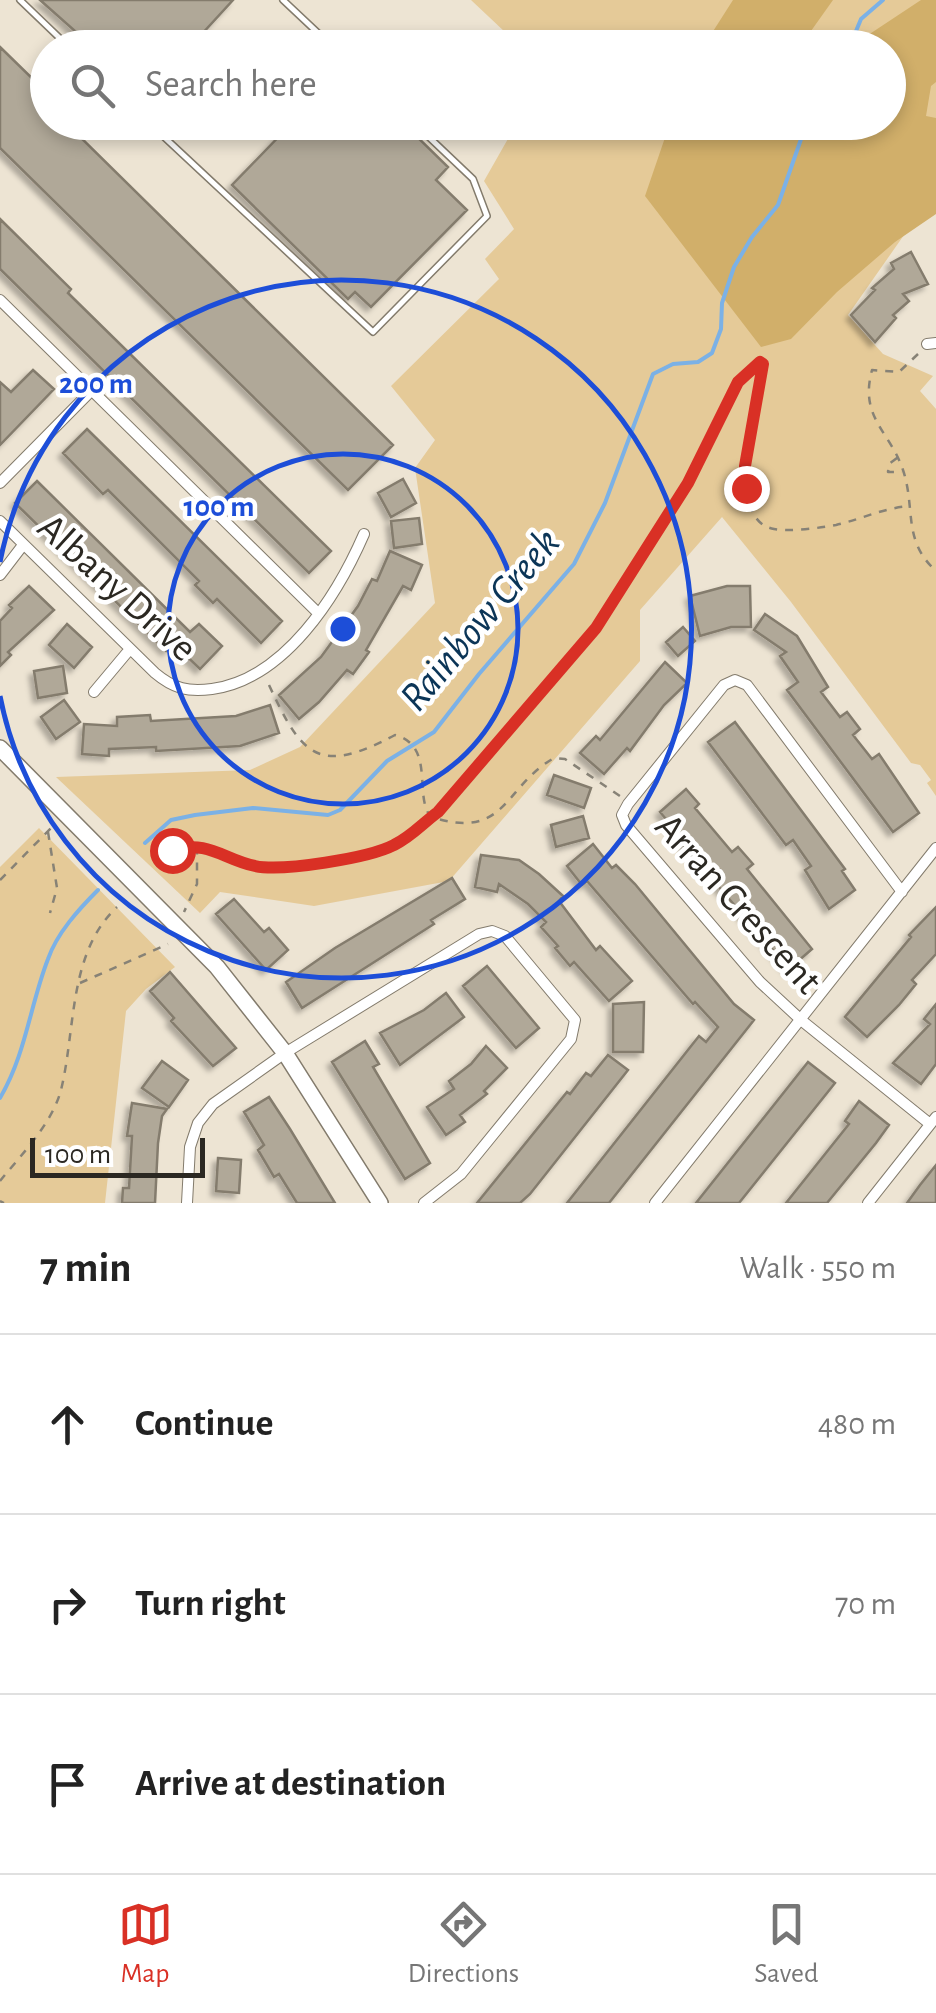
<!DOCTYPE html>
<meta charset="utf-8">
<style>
:root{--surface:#fff;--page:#f6f6f6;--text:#222;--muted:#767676;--line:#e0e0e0;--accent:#d93025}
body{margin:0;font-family:"Alegreya Sans",sans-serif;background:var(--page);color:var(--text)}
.scale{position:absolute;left:30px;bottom:25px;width:175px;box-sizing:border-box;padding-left:10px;border:5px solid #2b2822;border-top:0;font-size:28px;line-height:35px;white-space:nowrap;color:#2b2822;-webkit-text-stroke:8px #fff;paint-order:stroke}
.stop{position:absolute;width:30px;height:30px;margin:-22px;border:8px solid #d93025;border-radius:50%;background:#fff}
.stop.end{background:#d93025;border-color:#fff;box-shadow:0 2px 10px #0008}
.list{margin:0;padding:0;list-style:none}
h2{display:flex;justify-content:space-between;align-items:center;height:130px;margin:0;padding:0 40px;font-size:42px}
h2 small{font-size:32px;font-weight:400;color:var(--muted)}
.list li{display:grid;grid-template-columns:65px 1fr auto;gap:30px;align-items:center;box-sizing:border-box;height:180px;padding:0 40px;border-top:2px solid var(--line)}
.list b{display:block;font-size:38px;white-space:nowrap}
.list em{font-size:32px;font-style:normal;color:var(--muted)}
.icon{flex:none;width:55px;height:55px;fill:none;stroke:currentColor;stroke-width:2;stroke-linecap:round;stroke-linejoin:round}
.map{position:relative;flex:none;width:936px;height:1203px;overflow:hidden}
.search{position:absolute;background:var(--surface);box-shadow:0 5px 15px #0003;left:30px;right:30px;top:30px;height:110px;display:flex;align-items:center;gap:25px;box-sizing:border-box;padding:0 35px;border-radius:55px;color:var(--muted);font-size:38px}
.sheet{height:670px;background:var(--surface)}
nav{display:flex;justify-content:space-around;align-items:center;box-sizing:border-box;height:140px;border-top:2px solid var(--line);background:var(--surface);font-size:28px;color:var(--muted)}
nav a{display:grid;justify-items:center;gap:5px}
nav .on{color:var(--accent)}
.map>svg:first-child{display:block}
</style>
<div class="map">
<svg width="936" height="1203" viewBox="0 0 936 1203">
<defs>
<filter id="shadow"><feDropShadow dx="-4.5" dy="4.5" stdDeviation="2.5" flood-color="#0004"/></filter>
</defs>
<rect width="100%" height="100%" fill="#ede4d3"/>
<path fill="#e5ca98" d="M471 0H936V206L925 205 848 315 883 354 933 376 920 391 936 409V796L927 783 931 780 920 765 911 763 791 602 722 517 640 610V661L449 881 314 906 220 892 200 913 56 777 250 770 300 747 435 603 415 468 435 440 391 386 499 279 485 259 514 229 484 181 517 123 888 122V48L521 47Z
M39 828 175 967 146 989 126 1011 105 1203H0V867Z"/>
<path fill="#d1af6a" d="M733 0H833L811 31 817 47H703Z
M921 0H936V82L931 86 926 116 936 118V214L895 242 837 292 791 339 761 347 645 196 670 123 888 122V48L850 47Z"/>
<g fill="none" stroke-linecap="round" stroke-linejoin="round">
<path stroke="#7bb1e6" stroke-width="4" d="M849 48 861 19 883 0
M145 843 171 820 195 815 253 808 328 815 340 810 387 761 434 732 479 674 574 564 605 503 653 374 673 364 698 362 712 353 721 329 722 303 734 267 752 237 778 205 807 122
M0 1098C26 1054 30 1005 48 959 57 933 79 909 98 890"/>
</g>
<path fill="#b0a898" stroke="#847c6d" stroke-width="2.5" filter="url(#shadow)" d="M40 0H233L189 48H94Z
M0 47 38 84 32 90 48 105V122H65L393 445 348 490 0 148Z
M293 122H402L448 167 436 180 467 210 371 307 355 292 348 299 232 185Z
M0 219 71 289 68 293 331 551 309 573 0 269Z
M911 252 928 284 903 294 909 301 893 315 896 318 875 342 851 315 875 290 872 288 894 269 891 263Z
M33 370 54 389 0 445V382L11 392Z
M87 429 282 621 261 643 217 599 213 603 195 585 199 581 108 490 103 494 63 453Z
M403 479 416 503 391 517 378 493Z
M37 481 190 632 199 624 222 646 200 669 173 643 166 651 15 503Z
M419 518 422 544 394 548 391 521Z
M390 551 422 565 411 590 403 586 366 650 369 652 353 674 347 670 319 702 299 719 279 695 321 657 358 606 372 579 377 581Z
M29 586 54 610 8 652 11 655 0 666V621L12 608 9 605Z
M727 586H750L751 627H731L700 636 690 596Z
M765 614 797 636 828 687 821 692 840 717 847 712 860 729 853 735 872 759 879 754 919 813 893 832 787 690 798 682 780 656 786 652 754 630Z
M67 624 92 647 74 668 49 645Z
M683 627 695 641 678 656 666 642Z
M665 662 687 683 664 705 630 751 627 748 604 774 580 753 596 736 600 740Z
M63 666 67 693 38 698 34 671Z
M64 700 80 722 56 739 41 717Z
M270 705 279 733 240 746 156 751V747L109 749V756L82 754 84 724 117 726V717L150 715 151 721 236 716Z
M735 722 845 869 842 871 855 890 829 909 805 870 811 866 793 840 786 845 708 742Z
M554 775 591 788 584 808 547 795Z
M686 789 699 804 695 808 732 852 738 847 753 864 747 869 812 949 789 969 672 832 675 830 660 812Z
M583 816 589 838 556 847 551 825Z
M593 844 612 868 616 865 635 884 734 1004 754 1020 609 1203H567L699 1036 706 1042 718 1027 695 1002 693 1004 587 881 582 885 567 866Z
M481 855 519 860 539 874 563 896 559 901 596 950 600 946 632 981 609 1001 574 962 570 966 555 948 558 946 541 927 546 922 528 904 499 884 497 892 475 887Z
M452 878 465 899 431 920 434 924 302 1008 286 982 335 948Z
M234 899 264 932 269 928 288 950 266 970 216 914Z
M936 907V954L912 980 916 984 899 1005 867 1037 845 1017 911 937 909 935Z
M487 966 539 1028 516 1048 463 986Z
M170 972 236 1048 213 1066 171 1021 174 1018 150 991Z
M446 993 464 1017 400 1065 380 1033 424 1010Z
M644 1002 643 1052H613V1004Z
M936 1004V1064L921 1084 893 1063 930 1024 924 1019Z
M365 1041 379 1064 373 1067 430 1163 405 1179 332 1062Z
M486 1046 507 1068 484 1091 487 1094 460 1115 465 1122 446 1135 427 1107 454 1089 449 1081 471 1064Z
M608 1055 628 1070 530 1194 520 1203H477L567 1092 570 1094 586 1073 591 1076Z
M162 1061 188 1080 169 1107 142 1088Z
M808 1062 835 1083 739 1203H696Z
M269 1097 290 1129 335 1203H297L279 1174 274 1177 258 1150 264 1145 244 1112Z
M859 1101 889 1125 876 1143 827 1203H786L849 1124 845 1121Z
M132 1103 167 1109 162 1116 158 1143 155 1203H122L123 1188H129L132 1136H127Z
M218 1158 241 1160 239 1193 216 1191Z
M936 1165V1203H907L920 1185Z"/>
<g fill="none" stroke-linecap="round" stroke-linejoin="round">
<defs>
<path id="lane" d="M20 0 70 48
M283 0 334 48
M148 122 373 332 487 216 473 179 413 122"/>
<path id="street" d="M0 300 317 612
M927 344 936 343
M0 483 91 391
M0 521 155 673C174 689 188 692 212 689 285 679 337 596 364 534
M0 575 23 545
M94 692 130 649
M902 892 747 685 735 680 724 685 628 804 622 815 626 825 760 982 801 1020 930 1124
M187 1203 190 1147 198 1123 213 1104 285 1053 479 934 492 931 505 936 575 1020 571 1039 461 1174 424 1203
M655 1203 936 848
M868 1203 936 1117"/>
<path id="secondary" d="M0 748 217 967 285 1053 380 1203"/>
</defs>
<use href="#lane" stroke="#837b6c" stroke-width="8"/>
<use href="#street" stroke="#837b6c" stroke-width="12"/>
<use href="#secondary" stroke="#837b6c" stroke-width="18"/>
<path stroke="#878276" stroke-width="2.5" stroke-dasharray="8 8" stroke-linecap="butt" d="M918 354 899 372 872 370C859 418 890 431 903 470 916 509 902 540 936 571
M897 458 889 464 888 472H902
M269 685C302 756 318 776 395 735 436 746 413 796 431 817 507 841 503 787 554 758L565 759 620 796
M48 832 57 888 50 913
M197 846C218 849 236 862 256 866 283 872 370 858 395 845 411 837 424 823 438 812L596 628 688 483 738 382 756 364H763C757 397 722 520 774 529 790 532 819 528 836 525 862 519 883 508 910 506
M156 866 172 851 197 846V884L184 912
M0 880 54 825
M80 983 168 944
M0 1181C21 1155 52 1124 61 1090 76 1029 68 953 117 907
M0 1201 4 1203"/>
<use href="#lane" stroke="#fff" stroke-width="5"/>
<use href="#street" stroke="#fff" stroke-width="10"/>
<use href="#secondary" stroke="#fff" stroke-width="15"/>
</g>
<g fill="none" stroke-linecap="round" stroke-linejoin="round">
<path stroke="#d93025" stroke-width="12" d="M172 850C210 840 222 859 255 866 282 872 369 858 394 845 411 837 423 823 438 812L596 628 688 483 738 382 760 362 763 364 745 466 746 488"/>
</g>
<g fill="none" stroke="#1d4ed8" stroke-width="5">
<circle cx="343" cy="629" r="175"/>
<path d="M0 562A349 349 0 1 1 0 696"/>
</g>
<g text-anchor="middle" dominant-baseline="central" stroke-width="9" stroke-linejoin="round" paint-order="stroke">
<g font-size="40" fill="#2b2822" stroke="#fff">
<text transform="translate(117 588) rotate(42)">Albany Drive</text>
<text transform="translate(738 904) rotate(48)">Arran Crescent</text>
</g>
<g font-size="42" font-style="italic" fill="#0b3557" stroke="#fff">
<text transform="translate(480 620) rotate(-50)">Rainbow Creek</text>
</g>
</g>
<circle cx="343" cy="629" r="15" fill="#1d4ed8" stroke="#fff" stroke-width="5"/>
<g font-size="30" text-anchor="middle" font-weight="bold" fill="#1d4ed8" stroke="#fff" stroke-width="9" stroke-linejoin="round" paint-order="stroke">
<text x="96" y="393">200 m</text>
<text x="219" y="516">100 m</text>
</g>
</svg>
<div class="scale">100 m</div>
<div class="stop" style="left:172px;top:850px"></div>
<div class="stop end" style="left:746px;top:488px"></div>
<div class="search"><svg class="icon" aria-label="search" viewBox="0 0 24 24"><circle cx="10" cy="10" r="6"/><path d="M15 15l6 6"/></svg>Search here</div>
</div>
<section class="sheet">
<h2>7 min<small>Walk · 550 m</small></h2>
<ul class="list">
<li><svg class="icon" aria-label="ahead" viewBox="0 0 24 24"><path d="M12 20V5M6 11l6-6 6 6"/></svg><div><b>Continue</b></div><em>480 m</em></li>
<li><svg class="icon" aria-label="right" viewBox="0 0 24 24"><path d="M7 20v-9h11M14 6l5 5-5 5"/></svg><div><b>Turn right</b></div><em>70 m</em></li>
<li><svg class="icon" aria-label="arrive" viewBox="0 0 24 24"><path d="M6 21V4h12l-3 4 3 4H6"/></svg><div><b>Arrive at destination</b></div></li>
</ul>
</section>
<nav>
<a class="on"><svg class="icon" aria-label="map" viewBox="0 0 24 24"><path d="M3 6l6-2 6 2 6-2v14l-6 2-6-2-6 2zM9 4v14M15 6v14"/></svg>Map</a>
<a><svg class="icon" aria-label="directions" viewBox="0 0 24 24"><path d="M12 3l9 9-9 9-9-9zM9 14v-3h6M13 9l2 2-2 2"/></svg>Directions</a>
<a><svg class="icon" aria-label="saved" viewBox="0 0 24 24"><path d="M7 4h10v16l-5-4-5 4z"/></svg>Saved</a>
</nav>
